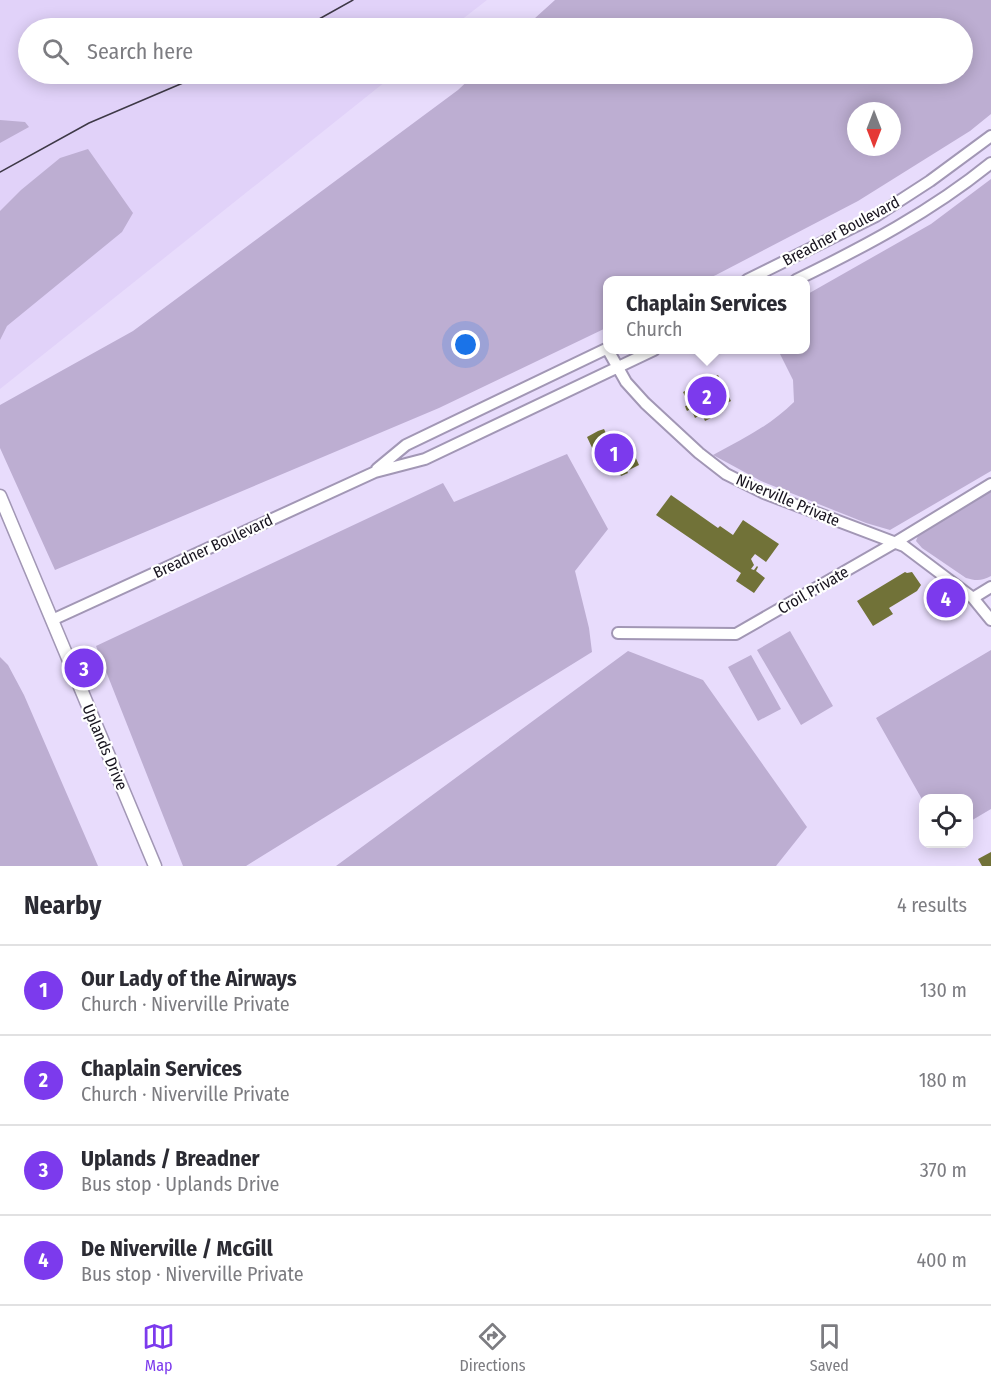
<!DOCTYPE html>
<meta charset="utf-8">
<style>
:root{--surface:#fff;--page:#f7f7f7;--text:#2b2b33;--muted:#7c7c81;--line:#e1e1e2;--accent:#7c3aed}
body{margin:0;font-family:"Fira Sans Condensed",sans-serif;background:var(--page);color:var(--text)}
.controls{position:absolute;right:18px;bottom:18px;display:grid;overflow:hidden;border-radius:12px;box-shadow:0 3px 15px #0003}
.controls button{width:54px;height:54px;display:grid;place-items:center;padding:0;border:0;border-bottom:2px solid var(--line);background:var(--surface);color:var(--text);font:30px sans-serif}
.compass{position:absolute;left:847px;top:102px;width:54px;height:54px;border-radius:50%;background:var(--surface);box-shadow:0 3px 15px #0003;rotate:180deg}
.you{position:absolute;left:466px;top:345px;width:21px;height:21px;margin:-15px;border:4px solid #fff;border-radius:50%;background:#1a73e8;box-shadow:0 0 0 9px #1a73e833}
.badge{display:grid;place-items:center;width:39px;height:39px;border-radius:50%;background:var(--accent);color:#fff;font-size:20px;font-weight:700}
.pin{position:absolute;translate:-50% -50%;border:3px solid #fff;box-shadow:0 2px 6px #0006}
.popup{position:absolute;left:603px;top:276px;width:207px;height:78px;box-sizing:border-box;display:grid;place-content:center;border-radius:12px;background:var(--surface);filter:drop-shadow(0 2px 4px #0005);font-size:20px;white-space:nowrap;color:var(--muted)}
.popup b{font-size:22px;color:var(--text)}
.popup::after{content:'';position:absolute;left:50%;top:100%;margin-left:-12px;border:12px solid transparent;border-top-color:var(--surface)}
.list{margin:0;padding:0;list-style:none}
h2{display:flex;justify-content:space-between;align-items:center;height:78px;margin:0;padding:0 24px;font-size:26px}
h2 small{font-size:20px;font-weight:400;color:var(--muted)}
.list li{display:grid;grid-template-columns:39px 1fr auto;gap:18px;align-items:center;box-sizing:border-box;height:90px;padding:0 24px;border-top:2px solid var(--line)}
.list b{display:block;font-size:22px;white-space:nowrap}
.list p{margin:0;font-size:20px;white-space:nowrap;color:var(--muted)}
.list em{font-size:20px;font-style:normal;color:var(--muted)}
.icon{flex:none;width:33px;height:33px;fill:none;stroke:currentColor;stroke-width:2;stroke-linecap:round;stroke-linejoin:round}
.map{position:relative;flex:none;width:991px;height:866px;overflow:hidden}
.search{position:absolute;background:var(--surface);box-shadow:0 3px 15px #0003;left:18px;right:18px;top:18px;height:66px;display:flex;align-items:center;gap:15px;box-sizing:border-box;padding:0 21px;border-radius:33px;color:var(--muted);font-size:22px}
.sheet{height:438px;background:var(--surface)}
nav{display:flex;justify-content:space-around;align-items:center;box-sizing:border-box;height:84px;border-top:2px solid var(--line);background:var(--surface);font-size:16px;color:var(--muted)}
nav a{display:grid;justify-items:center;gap:3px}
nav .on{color:var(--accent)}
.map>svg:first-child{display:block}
</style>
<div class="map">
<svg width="991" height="866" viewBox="0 0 991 866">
<rect width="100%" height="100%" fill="#e8dcfc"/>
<path fill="#e1d2f9" d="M0 0H487L451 28H28V74H395L0 389Z"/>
<path fill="#bdaed2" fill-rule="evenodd" d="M555 0H991V114L970 131 858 201 716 275 704 280H608V327L439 408 55 570 0 448V405L133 331 458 90 475 74H962V28H524ZM856 111H892V147H856Z
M0 120 25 122 29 127 0 143Z
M88 149 133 213 122 232 7 326 0 340V211L21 190 60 158Z
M991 179V471L890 530 866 523 761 481 713 455C743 439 771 425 794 402L793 380 778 350H806V295L931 224Z
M567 454 608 529 575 571 589 628 592 652 246 866H183L96 646 443 483 454 502Z
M991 491V576C982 581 976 581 966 578L922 548 916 541 919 533Z
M790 631 833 706 801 725 757 650Z
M991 650V809L969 822 968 798H924L923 801 876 718Z
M628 651 703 680 807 827 776 866H336Z
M751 655 781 709 758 721 728 667Z
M0 657 8 665 24 695 98 866H0Z"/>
<path fill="#717238" d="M718 375 731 401 723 405 724 408 722 410 723 412 705 421 702 414 695 418 691 409 687 411 686 409 685 406 689 405 683 392Z
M604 429 613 448 628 441 639 465 629 470 624 459 619 461 620 462 603 471 587 437 598 431Z
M624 465 628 473 621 476 617 469Z
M671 495 718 528 720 526 733 535 743 520 779 544 766 562 755 554 751 559 754 565 751 569 754 570 757 566 758 567 756 571 765 578 754 593 736 581 741 573 656 515Z
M905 572 907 573 912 572 921 585 917 591 889 608 893 614 873 626 857 601Z
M991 852V866H982L978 859Z"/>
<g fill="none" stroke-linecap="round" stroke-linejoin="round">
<defs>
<path id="minor" d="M747 280 876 216 930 181 991 136
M796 280C864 247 932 211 991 163
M608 350 626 382 645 403 699 453 726 474 764 493 904 546 973 598 991 620
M377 469 406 445 608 348
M973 598 991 587
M52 620 375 472 425 459 654 350
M618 633 736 634 896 542 991 484"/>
<path id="major" d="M0 496 155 866"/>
</defs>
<use href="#minor" stroke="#a297b5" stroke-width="14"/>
<use href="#major" stroke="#a297b5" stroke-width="15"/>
<use href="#minor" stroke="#fff" stroke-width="10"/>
<use href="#major" stroke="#fff" stroke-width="12"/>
<path stroke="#3e3947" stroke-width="1.5" d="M303 28 353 0
M0 172 89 123 204 74"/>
</g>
<g text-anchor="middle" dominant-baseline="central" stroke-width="4.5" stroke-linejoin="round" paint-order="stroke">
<g font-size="16" fill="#18141f" stroke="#fff">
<text transform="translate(841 231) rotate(-28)">Breadner Boulevard</text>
<text transform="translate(788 500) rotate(23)">Niverville Private</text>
<text transform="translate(213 546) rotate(-25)">Breadner Boulevard</text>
<text transform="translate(813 590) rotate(-30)">Croil Private</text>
<text transform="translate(105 747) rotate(67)">Uplands Drive</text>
</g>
</g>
</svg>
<div class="controls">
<button><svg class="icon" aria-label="locate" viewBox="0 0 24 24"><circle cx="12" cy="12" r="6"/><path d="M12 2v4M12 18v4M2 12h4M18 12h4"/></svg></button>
</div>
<svg class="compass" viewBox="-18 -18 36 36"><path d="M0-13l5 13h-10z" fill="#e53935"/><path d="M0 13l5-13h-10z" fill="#7c7c81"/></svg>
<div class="you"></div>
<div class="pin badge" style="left:614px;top:453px">1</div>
<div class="pin badge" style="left:707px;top:396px">2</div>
<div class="popup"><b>Chaplain Services</b>Church</div>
<div class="pin badge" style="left:84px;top:668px">3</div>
<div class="pin badge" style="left:946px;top:598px">4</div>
<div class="search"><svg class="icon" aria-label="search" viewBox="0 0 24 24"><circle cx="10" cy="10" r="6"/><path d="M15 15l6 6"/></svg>Search here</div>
</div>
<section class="sheet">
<h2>Nearby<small>4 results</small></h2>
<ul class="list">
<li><span class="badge">1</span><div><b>Our Lady of the Airways</b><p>Church · Niverville Private</p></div><em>130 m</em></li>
<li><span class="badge">2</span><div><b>Chaplain Services</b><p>Church · Niverville Private</p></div><em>180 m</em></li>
<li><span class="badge">3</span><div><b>Uplands / Breadner</b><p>Bus stop · Uplands Drive</p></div><em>370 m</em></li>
<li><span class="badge">4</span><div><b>De Niverville / McGill</b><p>Bus stop · Niverville Private</p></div><em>400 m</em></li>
</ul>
</section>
<nav>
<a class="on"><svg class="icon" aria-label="map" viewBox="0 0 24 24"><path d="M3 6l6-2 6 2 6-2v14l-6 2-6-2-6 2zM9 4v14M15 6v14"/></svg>Map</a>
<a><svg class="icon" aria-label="directions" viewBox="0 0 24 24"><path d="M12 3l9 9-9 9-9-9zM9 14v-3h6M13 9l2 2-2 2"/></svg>Directions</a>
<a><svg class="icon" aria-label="saved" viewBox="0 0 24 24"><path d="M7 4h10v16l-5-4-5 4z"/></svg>Saved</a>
</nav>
